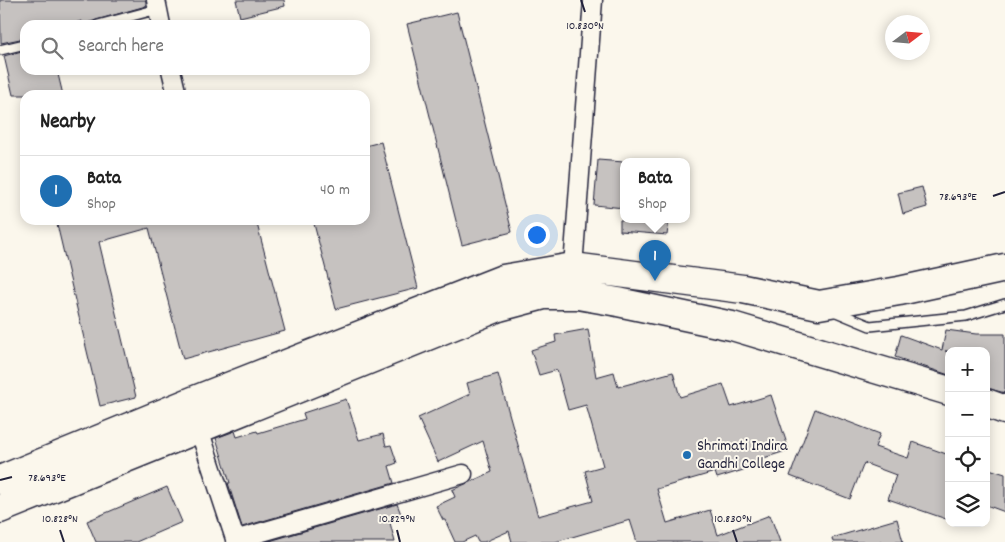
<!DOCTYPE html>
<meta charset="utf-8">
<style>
:root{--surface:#fff;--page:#f2f2f2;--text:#222;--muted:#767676;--line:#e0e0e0;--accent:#1f6fb2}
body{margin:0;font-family:Dekko,sans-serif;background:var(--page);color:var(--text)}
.controls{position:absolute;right:15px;bottom:15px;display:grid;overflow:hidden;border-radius:10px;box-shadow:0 2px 12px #0003}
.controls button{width:45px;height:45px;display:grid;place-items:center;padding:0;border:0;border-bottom:1px solid var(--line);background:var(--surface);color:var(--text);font:25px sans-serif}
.compass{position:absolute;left:885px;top:15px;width:45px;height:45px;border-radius:50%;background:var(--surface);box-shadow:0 2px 12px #0003;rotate:74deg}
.you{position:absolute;left:536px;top:234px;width:18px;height:18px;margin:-12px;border:4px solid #fff;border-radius:50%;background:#1a73e8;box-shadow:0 0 0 8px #1a73e833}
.badge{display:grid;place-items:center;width:32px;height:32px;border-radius:50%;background:var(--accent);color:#fff;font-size:16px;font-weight:700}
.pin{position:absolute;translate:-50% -41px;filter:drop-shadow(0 1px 2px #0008)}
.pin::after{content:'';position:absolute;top:26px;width:18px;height:15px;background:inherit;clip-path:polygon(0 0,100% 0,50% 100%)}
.popup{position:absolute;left:620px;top:158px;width:70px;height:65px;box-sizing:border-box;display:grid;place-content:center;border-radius:10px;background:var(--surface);filter:drop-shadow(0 1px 4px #0005);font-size:16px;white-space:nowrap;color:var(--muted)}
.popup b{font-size:19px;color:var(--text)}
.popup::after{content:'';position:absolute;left:50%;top:100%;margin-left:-10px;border:10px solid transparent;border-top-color:var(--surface)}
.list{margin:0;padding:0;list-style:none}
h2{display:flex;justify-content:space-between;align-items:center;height:65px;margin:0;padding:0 20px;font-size:21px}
h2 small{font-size:16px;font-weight:400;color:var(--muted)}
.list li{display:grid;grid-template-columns:32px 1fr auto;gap:15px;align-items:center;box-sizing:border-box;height:70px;padding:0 20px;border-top:1px solid var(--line)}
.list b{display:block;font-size:19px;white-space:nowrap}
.list p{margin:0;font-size:16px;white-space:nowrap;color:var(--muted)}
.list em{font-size:16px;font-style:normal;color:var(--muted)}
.icon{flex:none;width:28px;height:28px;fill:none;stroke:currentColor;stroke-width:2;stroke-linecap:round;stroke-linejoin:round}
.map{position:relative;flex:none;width:1005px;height:542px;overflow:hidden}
.search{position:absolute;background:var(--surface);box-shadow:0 2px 12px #0003;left:20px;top:20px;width:350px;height:55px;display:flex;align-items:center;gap:12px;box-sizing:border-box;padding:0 18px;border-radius:15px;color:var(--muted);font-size:19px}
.panel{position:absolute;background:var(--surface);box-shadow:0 2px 12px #0003;left:20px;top:90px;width:350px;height:135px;border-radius:15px}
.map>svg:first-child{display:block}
</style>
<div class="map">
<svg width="1005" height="542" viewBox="0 0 1005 542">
<rect width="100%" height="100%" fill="#fbf7ec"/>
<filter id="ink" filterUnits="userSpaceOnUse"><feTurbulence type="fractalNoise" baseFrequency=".02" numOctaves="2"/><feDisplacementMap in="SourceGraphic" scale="10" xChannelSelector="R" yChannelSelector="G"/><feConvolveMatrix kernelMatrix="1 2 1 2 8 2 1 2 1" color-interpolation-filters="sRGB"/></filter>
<g filter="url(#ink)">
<path fill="#c6c2c0" stroke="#22223b" d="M0 0H146V6L83 24 82 21 67 25H25V38L1 43Z
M236 0H284L285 6 240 17Z
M457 12 512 232 462 245 407 24Z
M25 50V70H57L63 95H13L4 56Z
M381 142 418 288 336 309 313 220H365V146Z
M598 160 624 162V208L594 205Z
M922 187 927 207 903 214 898 193Z
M56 220H256L285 331 183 359 149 228 99 242 136 397 100 406Z
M620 220H669L667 235 620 231Z
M588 329 596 377 614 372 618 387 673 372 680 397 723 384 731 407 771 395 789 450 748 463 750 468 717 478 715 472 657 489 667 523 710 510 718 535 770 515 780 542H637L630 520 555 542H512L509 531 484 542H478L475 536 462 542H455L445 520H443L436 506 455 497 452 490 492 472 483 441 438 462 418 418 470 394 467 383 498 374 538 516 593 501 585 471 603 466 586 405 568 410 557 370 539 375 531 350 556 342 555 335Z
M946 330 976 334H1005V393L986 388V351H945L949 352V375L895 357 901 335 942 350Z
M346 399 359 440 383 434 386 446 391 445 397 463 389 466 394 483 242 527 228 483H230L216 438 235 431 237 437 257 431 258 433 305 419 303 413Z
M815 409 880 434 875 447 908 458 913 442 949 455V520L888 499 896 475 864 463 850 499 790 476Z
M986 468 1005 474V512L986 505Z
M167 487 182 522 136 542H96L87 521Z
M397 504 401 514 389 519 395 542H266Z
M897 519 903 542H833L832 538Z"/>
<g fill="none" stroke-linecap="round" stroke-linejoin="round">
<defs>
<path id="lane" d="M98 25 158 9
M0 50 25 44
M834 311 870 326 966 316 1005 304"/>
<path id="street" d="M156 0 161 25
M171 70 177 95
M573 267 593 0
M199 429 236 542
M235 540 463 474"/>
<path id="primary" d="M986 403 1005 410
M0 480 200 398 503 279 573 267 743 289 819 305 899 291 1005 268
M0 509 499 307 544 295H578L618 302 732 326 949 391"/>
</defs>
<use href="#lane" stroke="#22223b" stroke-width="12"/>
<use href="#street" stroke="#22223b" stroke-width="21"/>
<use href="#primary" stroke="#22223b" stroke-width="31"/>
<use href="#lane" stroke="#fbf7ec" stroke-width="9"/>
<use href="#street" stroke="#fbf7ec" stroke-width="18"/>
<use href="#primary" stroke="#fbf7ec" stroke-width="28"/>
</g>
</g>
<path fill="none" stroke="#22223b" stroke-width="2" d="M581 0 585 12M993 196 1005 192M0 480 12 477M60 530 64 542M397 530 400 542M733 530 737 542"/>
<circle fill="#1f6fb2" stroke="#fbf7ec" stroke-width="2" cx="687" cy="455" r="5"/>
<g text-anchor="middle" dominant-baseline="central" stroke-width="4" stroke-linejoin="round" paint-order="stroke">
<g font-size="16" fill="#22223b" stroke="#fbf7ec" text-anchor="start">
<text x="697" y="446">Shrimati Indira<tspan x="697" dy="18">Gandhi College</tspan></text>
</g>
</g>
<g font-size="12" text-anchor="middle" fill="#22223b" stroke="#fbf7ec" stroke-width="4" stroke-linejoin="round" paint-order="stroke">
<text x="585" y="29">10.830°N</text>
<text x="958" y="200">78.693°E</text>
<text x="47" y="481">78.693°E</text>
<text x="60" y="522">10.828°N</text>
<text x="397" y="522">10.829°N</text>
<text x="733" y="522">10.830°N</text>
</g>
</svg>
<div class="controls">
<button>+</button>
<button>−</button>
<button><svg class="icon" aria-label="locate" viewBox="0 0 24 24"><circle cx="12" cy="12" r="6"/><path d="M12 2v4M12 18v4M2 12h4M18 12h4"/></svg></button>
<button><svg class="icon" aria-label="layers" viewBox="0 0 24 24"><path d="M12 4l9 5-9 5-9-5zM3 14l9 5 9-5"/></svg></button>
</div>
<svg class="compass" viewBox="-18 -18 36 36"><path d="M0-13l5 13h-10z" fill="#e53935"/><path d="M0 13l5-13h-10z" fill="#767676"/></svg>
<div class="you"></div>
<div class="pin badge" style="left:655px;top:281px">1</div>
<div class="popup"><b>Bata</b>Shop</div>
<div class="search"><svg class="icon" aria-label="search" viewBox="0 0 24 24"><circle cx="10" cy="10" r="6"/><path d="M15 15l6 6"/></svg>Search here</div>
<section class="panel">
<h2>Nearby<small></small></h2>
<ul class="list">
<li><span class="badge">1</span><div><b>Bata</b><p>Shop</p></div><em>40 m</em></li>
</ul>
</section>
</div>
